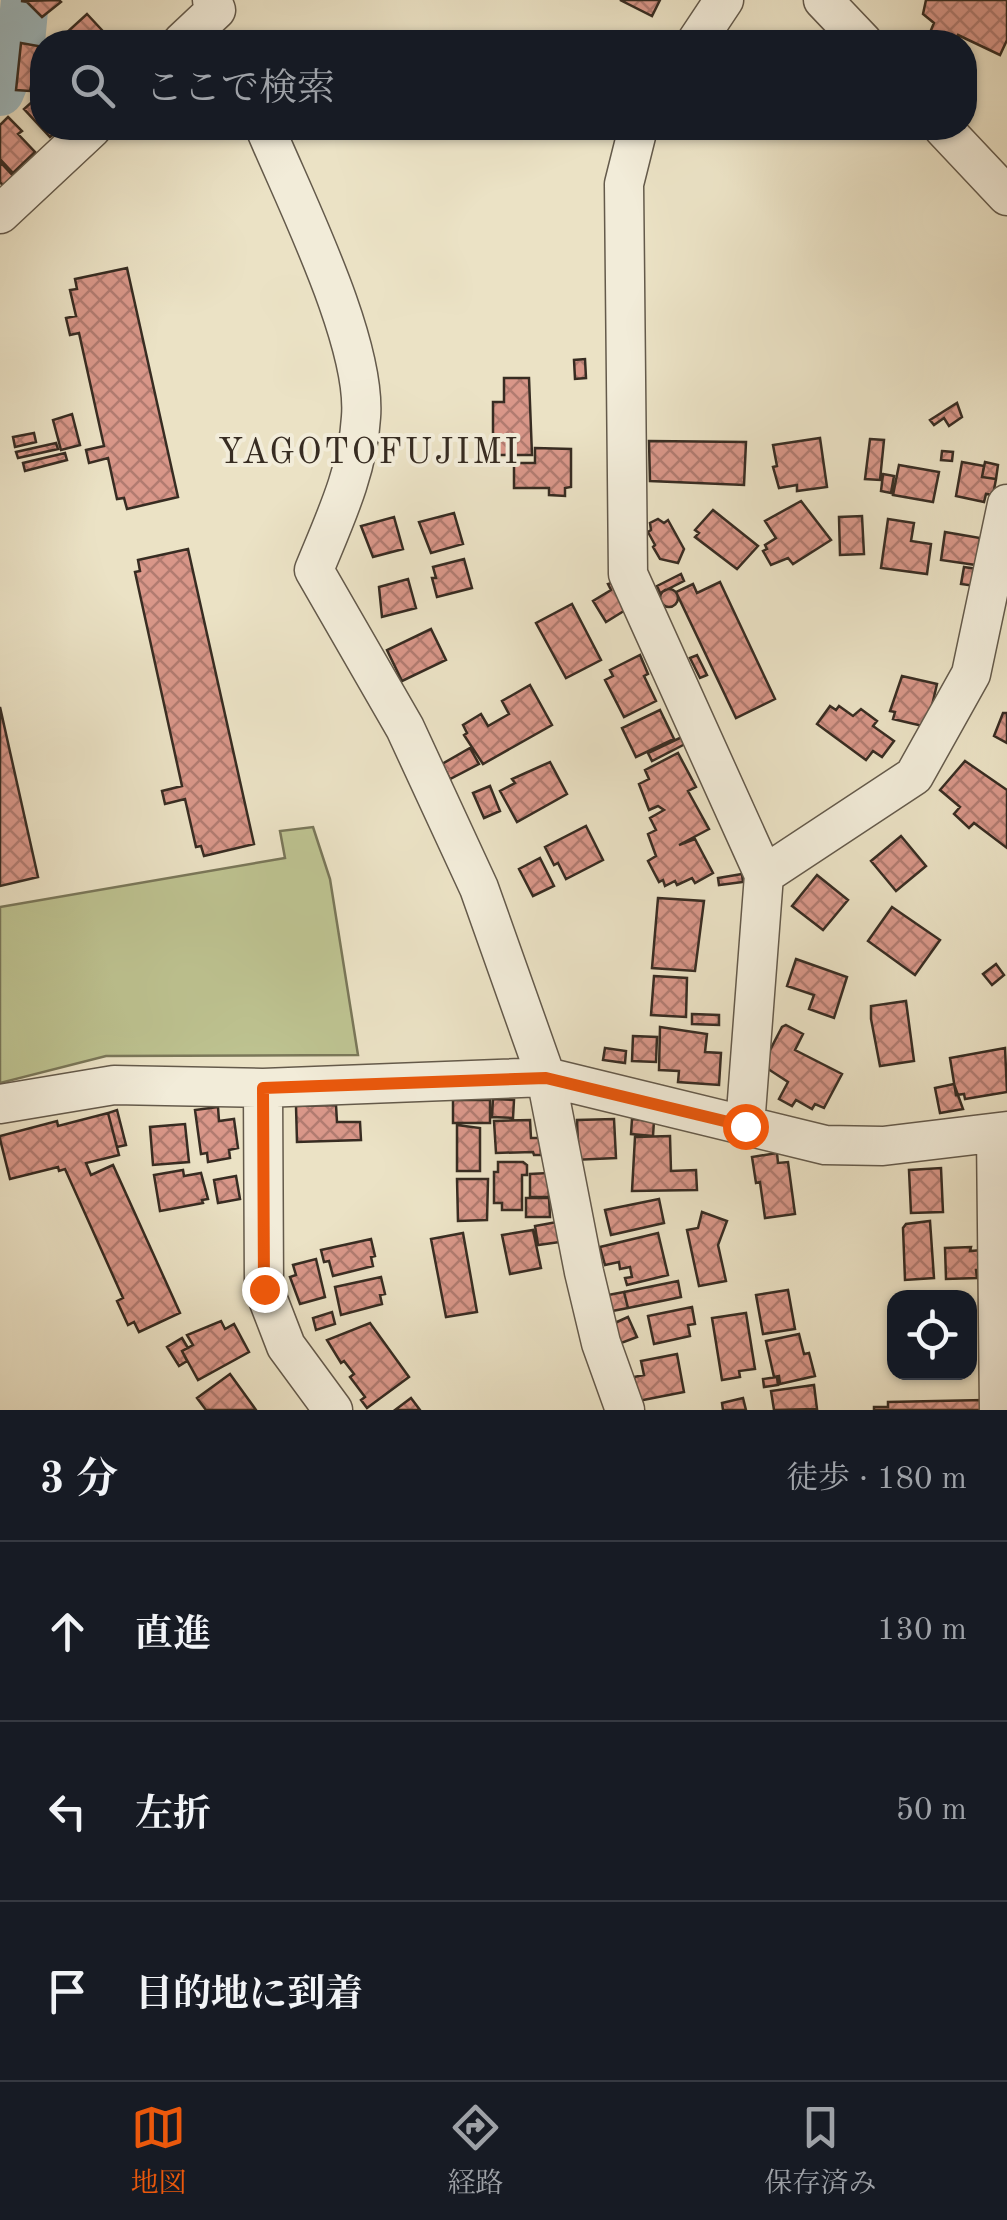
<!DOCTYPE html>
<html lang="ja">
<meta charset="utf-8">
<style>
:root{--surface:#171b24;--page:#242831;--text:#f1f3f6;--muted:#9ea1a6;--line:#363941;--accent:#ea580c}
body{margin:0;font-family:"Old Standard TT","Noto Serif JP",serif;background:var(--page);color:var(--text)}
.controls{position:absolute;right:30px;bottom:30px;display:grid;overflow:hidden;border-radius:20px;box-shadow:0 2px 8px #0004}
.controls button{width:90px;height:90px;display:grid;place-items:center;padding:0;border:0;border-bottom:2px solid var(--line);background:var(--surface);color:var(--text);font:50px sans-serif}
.stop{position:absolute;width:30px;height:30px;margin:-22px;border:8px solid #ea580c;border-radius:50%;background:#fff}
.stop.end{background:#ea580c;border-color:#fff;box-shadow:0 2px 10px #0008}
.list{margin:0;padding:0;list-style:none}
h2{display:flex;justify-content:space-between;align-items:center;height:130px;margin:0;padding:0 40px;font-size:42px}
h2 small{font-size:32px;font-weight:400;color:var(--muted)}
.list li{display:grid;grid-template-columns:65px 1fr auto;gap:30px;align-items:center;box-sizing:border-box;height:180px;padding:0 40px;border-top:2px solid var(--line)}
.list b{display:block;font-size:38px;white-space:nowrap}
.list em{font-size:32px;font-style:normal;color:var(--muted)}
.icon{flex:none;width:55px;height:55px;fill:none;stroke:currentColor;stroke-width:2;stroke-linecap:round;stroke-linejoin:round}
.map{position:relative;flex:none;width:1007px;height:1410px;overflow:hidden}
.search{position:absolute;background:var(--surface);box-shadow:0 2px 8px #0004;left:30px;right:30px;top:30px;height:110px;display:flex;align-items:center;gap:25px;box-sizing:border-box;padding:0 35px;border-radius:40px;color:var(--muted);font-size:38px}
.sheet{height:670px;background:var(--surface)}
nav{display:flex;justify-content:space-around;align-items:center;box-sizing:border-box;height:140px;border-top:2px solid var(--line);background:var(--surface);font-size:28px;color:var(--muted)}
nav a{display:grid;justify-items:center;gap:5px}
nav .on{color:var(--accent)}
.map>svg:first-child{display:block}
</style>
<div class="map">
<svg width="1007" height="1410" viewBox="0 0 1007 1410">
<defs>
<pattern id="building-cross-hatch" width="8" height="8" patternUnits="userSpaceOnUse" patternTransform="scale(2.5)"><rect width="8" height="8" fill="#d99789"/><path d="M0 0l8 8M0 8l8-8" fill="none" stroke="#b17b70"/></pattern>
</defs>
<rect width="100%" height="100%" fill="#ebe2c5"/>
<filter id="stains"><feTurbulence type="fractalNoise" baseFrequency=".002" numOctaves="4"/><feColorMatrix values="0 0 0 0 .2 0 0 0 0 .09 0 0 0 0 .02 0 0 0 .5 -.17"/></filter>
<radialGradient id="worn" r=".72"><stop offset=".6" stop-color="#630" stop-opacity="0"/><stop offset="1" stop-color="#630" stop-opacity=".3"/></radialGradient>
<path fill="#bdc290" stroke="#7a7759" stroke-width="2.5" d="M313 827 330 879 358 1055 106 1056 0 1083V907L285 858 280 831Z"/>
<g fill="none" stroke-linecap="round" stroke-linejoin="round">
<path stroke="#9ebac0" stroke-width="48" d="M0 92 21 42 25 0"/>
</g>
<path fill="url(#building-cross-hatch)" stroke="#372c22" stroke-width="2.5" d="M59 0 61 2 42 17 27 2 21 1Z
M620 0H660L652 16Z
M926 0H1007V40L1000 55 958 35 954 42H926L934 23 923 14Z
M87 14 113 42H72L65 34Z
M21 43 38 46V50L42 51V87L31 86 30 91 16 90Z
M42 93V128H61L50 137 24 109Z
M8 117 22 131 18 134 35 152 13 173 0 159V125Z
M0 162 17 180 7 190 0 182Z
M127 268 178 497 127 509 124 498 117 499 108 458 89 463 86 450 104 446 79 333 70 335 66 318 76 316 70 290 77 289 75 279Z
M585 359 586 378 575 379 574 360Z
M504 378H529L532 455H498V435H493V402H504Z
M957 403 962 417 949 426 944 418 934 425 930 420Z
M72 414 80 445 61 450 53 420Z
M34 433 36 442 15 447 13 437Z
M820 438 827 487 797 491V485L779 488 773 467 777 466 773 445Z
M870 439 884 440 880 480 865 479Z
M649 441 746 442 744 485 650 481Z
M56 443 58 449 18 458 16 452Z
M535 448 571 449V487L565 488V496L549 495V488H514V463H535Z
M942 451 953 452 952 461 941 460Z
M65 453 67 460 25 471 23 463Z
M962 462 984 466 982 477 996 479 993 495 986 494 984 502 956 496Z
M985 462 998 465 996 479 982 477Z
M899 465 939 472 933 502 893 495Z
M883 474 894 476 891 493 881 491Z
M801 501 831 540 793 564 788 558 771 565 763 551 767 549 765 545 776 538 765 521Z
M713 510 758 546 737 569 695 537 699 533 695 530Z
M454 513 463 544 431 553 419 522Z
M862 516 864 554 840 555 839 517Z
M394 517 403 549 373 557 361 526Z
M658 519 664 523 668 520 684 549 678 563 660 559 653 547 655 545 648 532 651 530 650 523Z
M888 519 914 523 911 541 931 544 927 574 881 568Z
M945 532 980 538 976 565 941 560Z
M188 549 254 844 204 856 201 846 196 847 185 799 165 804 162 791 182 786 135 572 140 571 138 560Z
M464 559 472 588 437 597 432 578H436L433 567Z
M964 567 985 570 983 587 961 584Z
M681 574 684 581 660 593 657 586Z
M408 579 416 608 382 617 379 587Z
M618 581 627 609 606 622 593 601 611 590 608 584Z
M720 582 775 699 736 718 676 592 693 584 697 593Z
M660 598a9 9 0 1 1 18 0a9 9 0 1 1-18 0Z
M572 604 601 660 566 678 536 623Z
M431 629 446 660 402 681 387 650Z
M640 655 648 674 644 676 656 701 624 717 605 680 613 676 610 670Z
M697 655 707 675 700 678 690 658Z
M902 676 937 684 927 727 893 719 895 712 890 711Z
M530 685 552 725 483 764 464 735 467 733 463 725 481 714 488 726 509 714 502 701Z
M830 706 836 710 839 706 853 716 861 709 877 721 873 726 894 741 882 757 873 751 866 760 817 724Z
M0 707 38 877 0 886Z
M660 710 674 739 636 757 622 728Z
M1003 713H1007V743L994 736Z
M684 736 687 743 652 761 648 753Z
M470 748 479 764 450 779 442 764Z
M678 753 696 787 688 791 709 829 679 845 695 839 713 873 695 883 692 878 677 885 675 881 665 886 663 880 659 882 648 861 656 856 648 834 656 830 650 818 664 810 658 806 649 810 639 784 649 779 645 770Z
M965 761 1007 790V848L974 823 969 828 954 814 960 807 940 790Z
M550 762 567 794 517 822 500 791 515 783 512 779Z
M490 786 500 811 484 818 473 793Z
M586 826 603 860 566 879 558 863 554 865 545 847Z
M901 836 926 866 896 891 871 861Z
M540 858 554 886 533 896 519 869Z
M742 874 743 882 719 885 718 878Z
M817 875 848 900 823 930 792 906Z
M658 898 704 901 695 971 652 968Z
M892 907 940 940 915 975 868 941Z
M796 959 847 977 834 1018 809 1009 814 995 787 986Z
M996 964 1004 975 992 985 983 974Z
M654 976 687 978 686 1017 651 1015Z
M906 1001 914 1061 880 1066 871 1019V1006Z
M692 1014 719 1015V1025L692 1024Z
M786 1025 803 1034 795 1050 842 1074 824 1108 815 1104 812 1109 796 1100 792 1106 779 1099 788 1082 765 1067 767 1056 782 1027Z
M660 1027 707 1034 705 1052 721 1053 719 1085 678 1082 679 1071 659 1070Z
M633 1036 657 1037 656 1062 632 1061Z
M605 1048 626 1051 625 1063 603 1060Z
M1005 1048 1007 1092 965 1099 964 1094 956 1095 950 1058Z
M954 1084 963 1109 940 1113 935 1088Z
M493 1099 514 1100 513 1118 492 1117Z
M453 1100H490V1123H453Z
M336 1105 337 1122H360L361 1140 297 1142 296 1106Z
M218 1107 219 1121 234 1119 238 1148 229 1150 230 1158 208 1162 207 1153 201 1154 195 1110Z
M117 1110 126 1145 117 1147 108 1113Z
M108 1113 119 1155 86 1163 91 1175 113 1165 180 1313 139 1332 134 1322 128 1325 117 1301 123 1298 65 1169 59 1171 58 1167 10 1179 0 1139V1136L57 1121 58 1126Z
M614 1119 616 1158 573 1160 578 1145 577 1120Z
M632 1119 654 1121 653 1136 631 1134Z
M530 1120 531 1138H540L541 1155H534L533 1152 496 1153 494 1121Z
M185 1124 189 1162 153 1165 150 1127Z
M457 1125 480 1128V1171H457Z
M670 1136 671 1171 696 1170 697 1190 632 1191 635 1137Z
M777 1153 778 1163 788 1162 795 1214 765 1218 760 1182 756 1183 752 1157Z
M498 1162H523L527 1165V1175H522V1210H502V1203H494V1172H498Z
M941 1168 943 1212 911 1213 909 1170Z
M183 1170 184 1176 201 1173 208 1199 202 1200 203 1203 160 1211 154 1175Z
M548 1173 549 1197H530V1174Z
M236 1176 240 1199 218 1203 214 1180Z
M457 1179H488L487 1220 458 1221Z
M526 1198H549L550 1217H526Z
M659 1199 664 1223 611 1235 605 1210Z
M702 1212 727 1221 718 1245 726 1281 699 1286 687 1230 698 1228Z
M930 1221 934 1278 905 1280 903 1228 906 1224Z
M557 1222 560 1242 538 1245 535 1226Z
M533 1230 541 1268 510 1274 502 1235Z
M463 1233 477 1312 446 1317 431 1239Z
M658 1233 668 1275 627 1285 625 1278 632 1277 630 1267 620 1269 619 1262 605 1265 600 1247Z
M371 1239 375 1256 371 1257 373 1266 333 1276 329 1261 324 1262 321 1250Z
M971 1247 970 1251 982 1250 983 1270H976L977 1278 946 1279 945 1248Z
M316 1259 325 1297 300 1304 290 1277 296 1275 293 1265Z
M381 1277 385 1294 380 1295 382 1304 341 1315 335 1287Z
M678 1281 681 1297 628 1308 624 1292Z
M788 1290 795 1329 763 1334 756 1295Z
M624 1292 628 1308 607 1312 603 1296Z
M692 1307 695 1324 688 1325 690 1336 654 1344 648 1316Z
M332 1312 335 1324 316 1330 313 1318Z
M746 1313 755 1369 739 1371 740 1377 722 1380 712 1318Z
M628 1317 637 1337 616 1345 608 1326Z
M221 1321 225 1329 234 1324 249 1352 198 1380 182 1351 193 1345 187 1335Z
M370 1323 409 1377 367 1408 361 1400 365 1397 350 1377 354 1374 344 1361 341 1363 327 1340Z
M799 1334 804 1354 809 1353 815 1376 780 1384 779 1376 774 1377 766 1341Z
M182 1338 188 1348 182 1351 187 1361 179 1366 167 1347Z
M677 1354 684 1392 638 1401 634 1377 644 1375 641 1361Z
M230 1374 256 1410H206L197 1398Z
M777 1377 778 1385 764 1387 763 1379Z
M814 1385 817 1409 774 1410 771 1391Z
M411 1398 420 1410H395Z
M743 1398 746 1410H723L722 1403Z
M984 1400V1410H874V1407H888V1402Z"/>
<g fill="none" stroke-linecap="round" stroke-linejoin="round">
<defs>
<path id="minor" d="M823 0 863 42
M182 42 216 10 212 0
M696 42 724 0
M265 128C295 200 367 342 361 417 358 471 334 521 314 570L405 728 479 888 546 1077 584 1272 601 1343 625 1410
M638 128 624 184 628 574 764 875 745 1126
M943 128 1007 196
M0 214 92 128
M764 875 914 776 971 674 1007 504
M263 1088 264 1289 286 1346 333 1410
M0 1104 114 1085 263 1088 546 1077 825 1145 883 1146 1007 1131
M996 1133 999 1410"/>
</defs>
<use href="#minor" stroke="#645a4b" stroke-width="41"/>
<use href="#minor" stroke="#f2ecd9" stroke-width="38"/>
</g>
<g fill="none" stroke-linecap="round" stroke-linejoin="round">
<path stroke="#ea580c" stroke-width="12" d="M264 1289 263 1088 546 1078 745 1126"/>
</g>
<g text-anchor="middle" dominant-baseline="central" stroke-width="8" stroke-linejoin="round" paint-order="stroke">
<g font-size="35" letter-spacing="2.5" fill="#372c22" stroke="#f2ecd9">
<text x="369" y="453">YAGOTOFUJIMI</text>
</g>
</g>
<rect width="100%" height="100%" filter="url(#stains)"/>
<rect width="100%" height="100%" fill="url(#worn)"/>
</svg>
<div class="controls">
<button><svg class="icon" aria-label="locate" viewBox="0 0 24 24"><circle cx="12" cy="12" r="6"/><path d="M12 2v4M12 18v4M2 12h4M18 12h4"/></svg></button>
</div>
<div class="stop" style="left:745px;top:1126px"></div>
<div class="stop end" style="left:264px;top:1289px"></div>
<div class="search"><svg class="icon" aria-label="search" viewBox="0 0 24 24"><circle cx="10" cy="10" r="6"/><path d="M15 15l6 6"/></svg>ここで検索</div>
</div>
<section class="sheet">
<h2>3 分<small>徒歩 · 180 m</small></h2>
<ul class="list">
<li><svg class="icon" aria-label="ahead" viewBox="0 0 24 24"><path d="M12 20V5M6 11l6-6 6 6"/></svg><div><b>直進</b></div><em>130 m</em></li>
<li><svg class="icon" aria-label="left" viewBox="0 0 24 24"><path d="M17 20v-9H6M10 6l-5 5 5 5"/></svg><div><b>左折</b></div><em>50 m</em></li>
<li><svg class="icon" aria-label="arrive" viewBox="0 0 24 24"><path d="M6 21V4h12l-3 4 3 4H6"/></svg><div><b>目的地に到着</b></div></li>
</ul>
</section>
<nav>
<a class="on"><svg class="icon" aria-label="map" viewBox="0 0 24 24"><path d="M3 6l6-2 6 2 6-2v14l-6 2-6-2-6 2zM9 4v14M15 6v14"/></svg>地図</a>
<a><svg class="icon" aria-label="directions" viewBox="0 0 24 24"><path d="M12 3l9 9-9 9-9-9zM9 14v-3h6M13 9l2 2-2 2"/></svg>経路</a>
<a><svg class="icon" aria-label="saved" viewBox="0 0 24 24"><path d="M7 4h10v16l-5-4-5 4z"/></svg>保存済み</a>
</nav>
